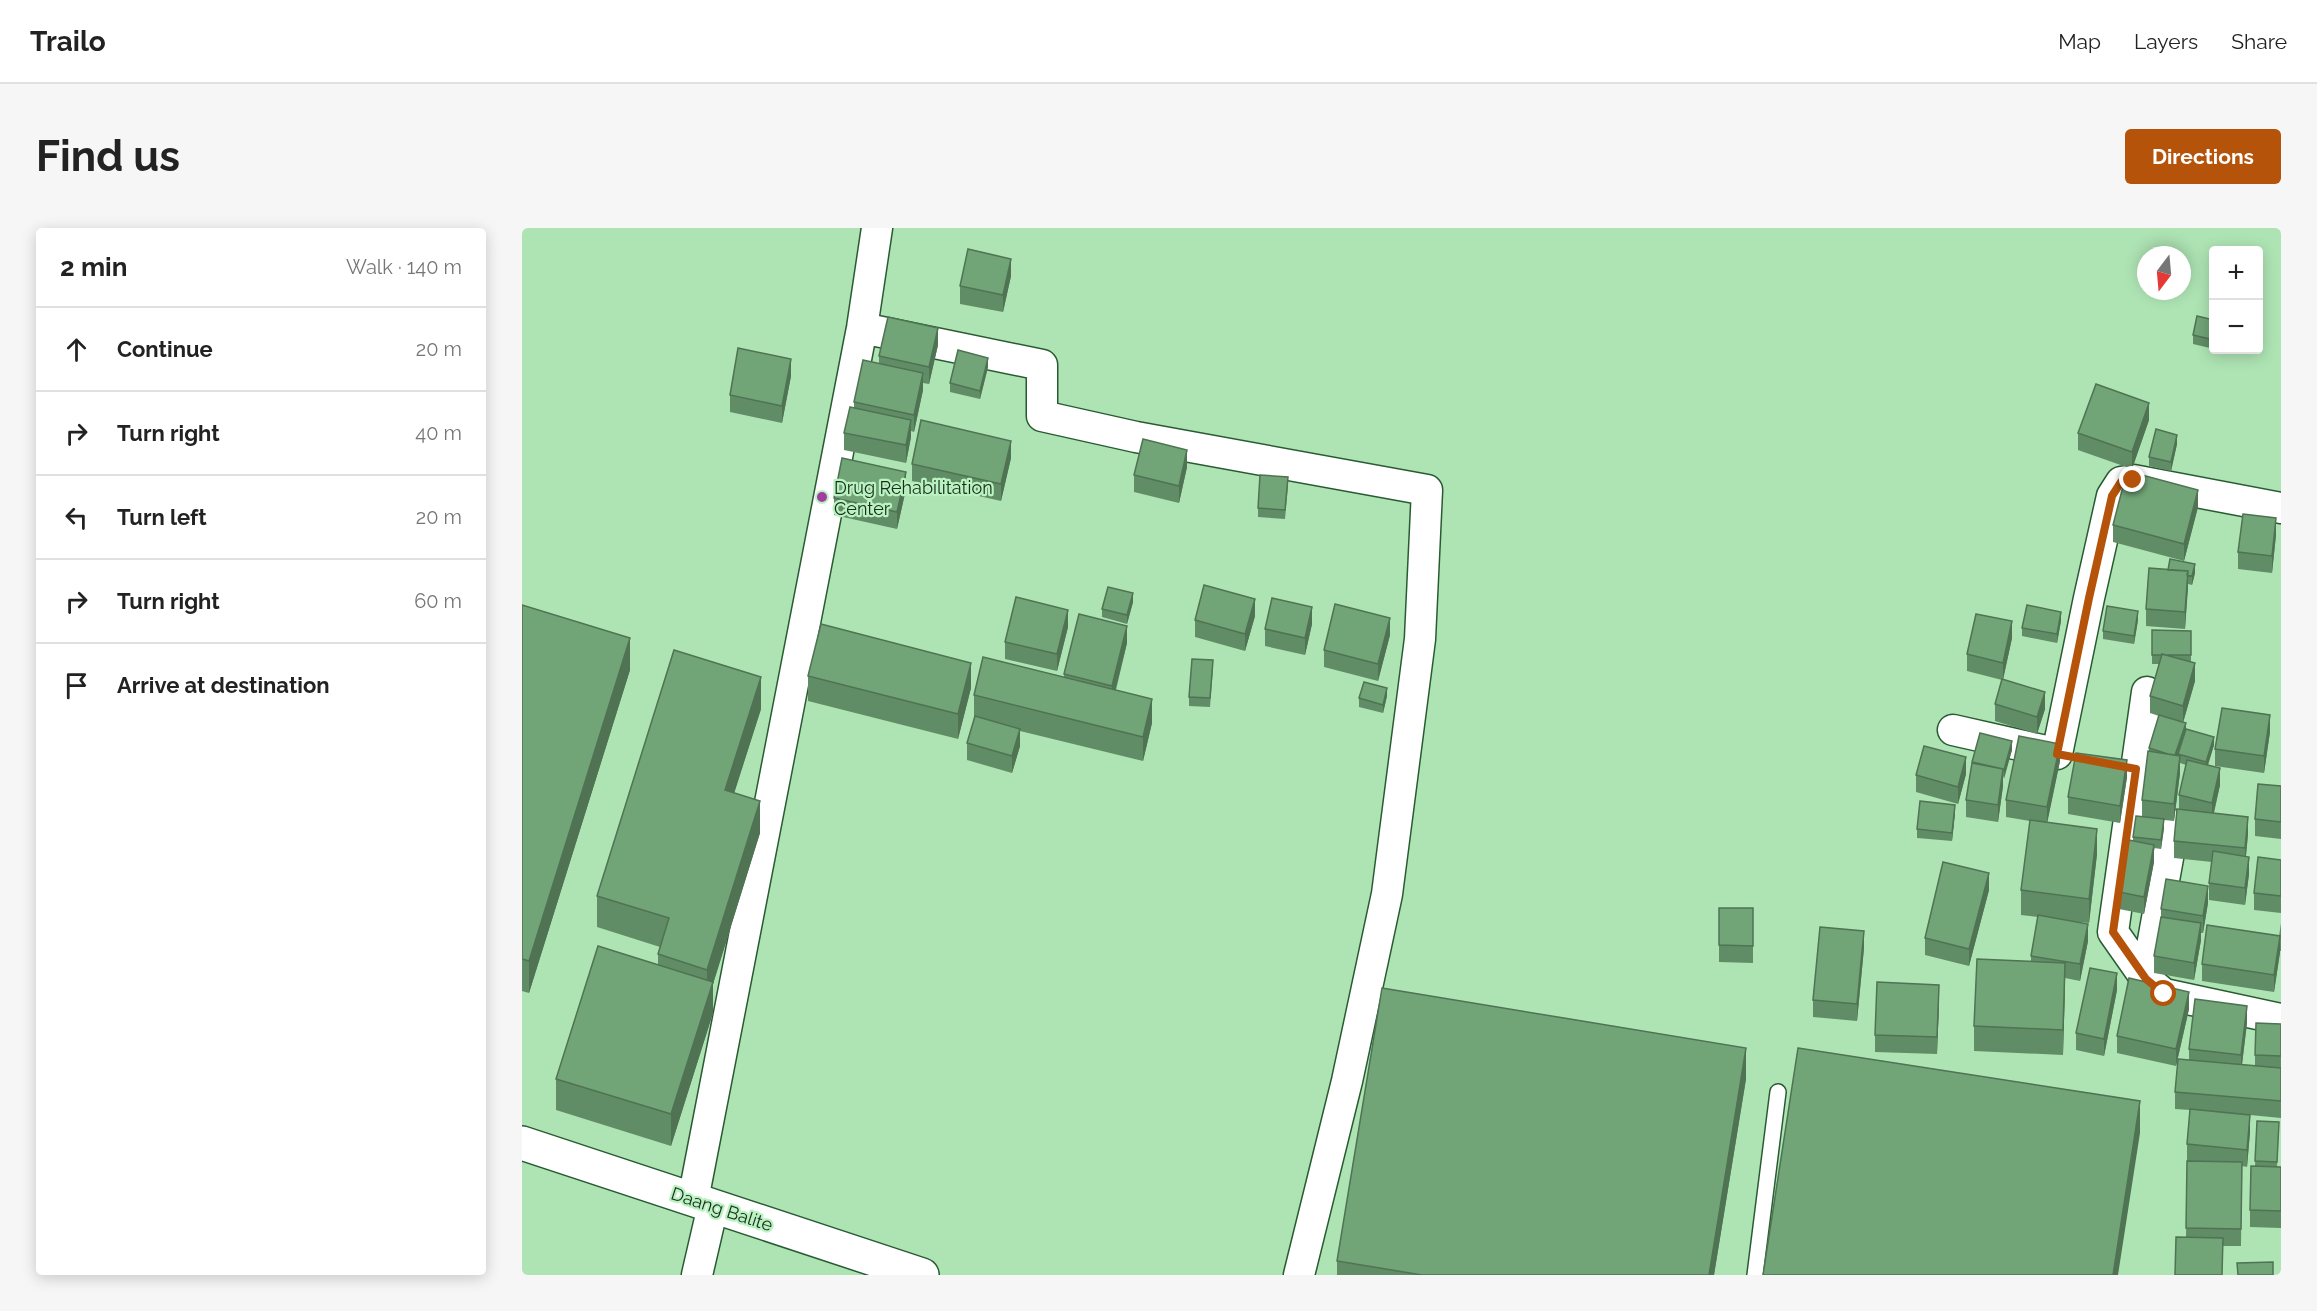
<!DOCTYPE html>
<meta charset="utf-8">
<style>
:root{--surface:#fff;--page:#f6f6f6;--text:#222;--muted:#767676;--line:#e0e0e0;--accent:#b45309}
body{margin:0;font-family:Raleway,sans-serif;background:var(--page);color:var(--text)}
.controls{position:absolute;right:18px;top:18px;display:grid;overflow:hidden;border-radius:6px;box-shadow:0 3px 15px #0003}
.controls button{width:54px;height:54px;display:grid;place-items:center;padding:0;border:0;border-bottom:2px solid var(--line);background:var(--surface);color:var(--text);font:30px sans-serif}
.compass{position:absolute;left:1615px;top:18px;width:54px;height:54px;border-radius:50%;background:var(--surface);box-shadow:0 3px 15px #0003;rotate:196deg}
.stop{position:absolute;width:18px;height:18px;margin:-14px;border:4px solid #b45309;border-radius:50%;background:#fff}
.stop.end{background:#b45309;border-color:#fff;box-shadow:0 2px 6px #0008}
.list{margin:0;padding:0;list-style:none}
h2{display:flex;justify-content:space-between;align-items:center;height:78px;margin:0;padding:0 24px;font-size:26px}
h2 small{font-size:20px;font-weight:400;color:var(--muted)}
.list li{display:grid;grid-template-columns:39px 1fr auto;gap:18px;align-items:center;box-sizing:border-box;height:84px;padding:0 24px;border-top:2px solid var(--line)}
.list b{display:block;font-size:22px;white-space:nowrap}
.list em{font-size:20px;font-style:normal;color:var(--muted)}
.icon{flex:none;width:33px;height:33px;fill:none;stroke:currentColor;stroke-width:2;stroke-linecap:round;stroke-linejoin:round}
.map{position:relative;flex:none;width:1759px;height:1047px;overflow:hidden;border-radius:6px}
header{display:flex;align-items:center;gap:36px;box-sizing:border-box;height:84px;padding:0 30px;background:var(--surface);border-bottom:2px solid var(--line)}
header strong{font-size:28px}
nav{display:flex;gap:33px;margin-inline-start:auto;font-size:21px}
.intro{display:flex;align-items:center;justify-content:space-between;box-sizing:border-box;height:144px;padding:0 36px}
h1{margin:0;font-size:42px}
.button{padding:15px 27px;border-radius:6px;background:var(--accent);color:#fff;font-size:21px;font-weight:700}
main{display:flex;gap:36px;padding:0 36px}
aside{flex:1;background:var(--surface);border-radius:6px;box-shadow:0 3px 15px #0003}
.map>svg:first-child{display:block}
</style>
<header>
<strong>Trailo</strong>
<nav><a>Map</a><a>Layers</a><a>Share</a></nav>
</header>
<div class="intro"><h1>Find us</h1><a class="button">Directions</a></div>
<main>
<aside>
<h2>2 min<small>Walk · 140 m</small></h2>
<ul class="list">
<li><svg class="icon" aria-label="ahead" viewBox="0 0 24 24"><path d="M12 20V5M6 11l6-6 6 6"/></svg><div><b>Continue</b></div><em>20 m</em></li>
<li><svg class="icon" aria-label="right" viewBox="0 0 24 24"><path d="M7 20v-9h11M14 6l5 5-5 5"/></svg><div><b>Turn right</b></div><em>40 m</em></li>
<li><svg class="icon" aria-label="left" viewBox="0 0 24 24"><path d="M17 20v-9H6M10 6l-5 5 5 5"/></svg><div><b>Turn left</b></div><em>20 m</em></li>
<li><svg class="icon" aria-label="right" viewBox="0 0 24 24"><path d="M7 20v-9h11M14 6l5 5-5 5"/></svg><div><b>Turn right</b></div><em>60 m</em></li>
<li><svg class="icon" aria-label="arrive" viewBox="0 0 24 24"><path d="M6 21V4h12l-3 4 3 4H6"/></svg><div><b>Arrive at destination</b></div></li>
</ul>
</aside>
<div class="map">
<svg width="1759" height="1047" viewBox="0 0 1759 1047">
<rect width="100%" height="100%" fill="#aee4b4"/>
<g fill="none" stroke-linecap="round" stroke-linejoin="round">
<defs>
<path id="service" d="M1233 1047 1256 864"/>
<path id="minor" d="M340 100 520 137V188L614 209 905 262 898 411 865 666 825 853 777 1047
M1431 502 1533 525
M1535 526 1567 370 1590 268 1599 254 1611 252 1759 280
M1652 597 1624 751 1642 766 1759 791
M1624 751 1591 704 1625 464
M171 972 340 100 355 0
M175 1047 191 978"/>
<path id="tertiary" d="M0 915 400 1047"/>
</defs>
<use href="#service" stroke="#295b32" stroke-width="18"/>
<use href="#minor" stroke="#295b32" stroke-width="33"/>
<use href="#tertiary" stroke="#295b32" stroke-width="36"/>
<use href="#service" stroke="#fff" stroke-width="15"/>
<use href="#minor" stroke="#fff" stroke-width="30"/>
<use href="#tertiary" stroke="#fff" stroke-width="33"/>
</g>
<path fill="#618d66" d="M489 48 481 84 438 76V58Z
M1692 92V121L1671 116V107Z
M416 117 407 156 401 155V162L392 204 389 203V209L384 235 322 222V205L332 180V174L357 136V128Z
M1693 122H1706L1705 125Z
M466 139 458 171 428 164V155Z
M269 148 260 195 208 184V167Z
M1627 192 1610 241 1556 222V205Z
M1655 216 1649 243 1627 238V229Z
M489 230 479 273 390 253V236Z
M665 239 657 275 612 264V247Z
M766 258 763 291 736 289V280Z
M384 261 375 301 312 287V270Z
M1676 279 1662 333 1591 314V297Z
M1754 307 1750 345 1716 341V324Z
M1627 340 1673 345 1670 357 1666 356 1663 401 1624 398V381Z
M611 374 605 396 580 389V381Z
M0 377 108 442 7 765 0 763Z
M733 388 723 423 673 409V392Z
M1616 392 1612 416 1581 411V403Z
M1539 393 1535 415 1500 408V400Z
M790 396 783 427 743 418V401Z
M546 399 535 443 483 431V414Z
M1630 402 1669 403V434L1673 453 1661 494 1664 501 1692 517 1686 537 1698 557 1692 585 1726 606 1724 628 1727 646 1723 677 1687 672V655L1690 634 1652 630V613L1657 582V567L1664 537 1658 535V545L1652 593 1642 592V600L1639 621 1632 620V634L1622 686 1597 681V664L1611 613V609L1620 588V572L1627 520 1637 488 1628 485V468L1637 436H1630Z
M868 407 856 453 802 439V422Z
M1490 410 1481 451 1523 481 1515 506 1473 493V476L1480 452 1445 443V426Z
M605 415 594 462 630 495 621 533 498 503V518L490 545 445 532V515L452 491V467L542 449V446Z
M691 440 688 479 667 478V469Z
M286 448 449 460 436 511 286 473Z
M865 468 861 485 837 479V470Z
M239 481 212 565 238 605 191 756V785L149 918 34 882V851L136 737V726L138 719 75 699V668Z
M1748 504 1742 545 1693 538V521Z
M1490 522 1481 551V558L1476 594 1444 589V572L1450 534Z
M1538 533 1525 594 1575 626 1567 695 1557 694 1566 713 1558 753 1543 750 1541 827 1452 823V798L1509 734V728L1516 689 1499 687V662L1508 593 1484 589V572Z
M1444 546 1436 576 1394 564V547Z
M1605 549 1598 595 1546 586V569Z
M1759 558V611L1733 608V591Z
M1433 585 1430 613 1395 610V601Z
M1759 632V685L1732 682V665Z
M1467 662 1447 738 1403 727V710Z
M1686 675 1681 705H1679V712L1672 752 1632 745V728L1639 689V681Z
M1197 680H1231V735L1197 734Z
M1759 695V723H1758L1752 764 1680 753V736L1757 708Z
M1342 720 1335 793 1291 789V772Z
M1595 762 1582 828 1554 822V805Z
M1417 774 1415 826 1353 824V807Z
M1667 781 1654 838 1595 825V808Z
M1725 795 1720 837 1733 838V827L1759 796V890L1728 887V904L1725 939 1720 938 1719 1018H1701L1664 1009 1665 933 1672 934 1665 933V916L1668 882 1653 881V864L1667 832V821Z
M1224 851 1192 1047H815V1033Z
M1735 893 1757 894 1755 939H1759V1000L1728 999V982L1733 938Z"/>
<path fill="#4f7353" d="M489 31V48L481 84V67Z
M416 100V117L407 156V139Z
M466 130V139L458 171V163Z
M269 131V148L260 195V178Z
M401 145V162L392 204V187Z
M1627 175V192L1610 241V224Z
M389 192V209L384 235V217Z
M1655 207V216L1649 243V234Z
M489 213V230L479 273V256Z
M665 222V239L657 275V258Z
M384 244V261L375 301V284Z
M1676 262V279L1662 333V316Z
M1754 290V307L1750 345V328Z
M1673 336V345L1670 357V348Z
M1666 343V360L1663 401V384Z
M611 365V374L605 396V387Z
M733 371V388L723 423V406Z
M790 379V396L783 427V410Z
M546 382V399L535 443V426Z
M1616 383V392L1612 416V408Z
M1539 384V393L1535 415V406Z
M868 390V407L856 453V436Z
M1490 393V410L1481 452V435Z
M605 398V415L590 475V458Z
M108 410V442L7 765V733Z
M449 435V460L436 511V486Z
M1673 435V453L1661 495V478Z
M239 449V481L203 594V562Z
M865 460V468L861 485V477Z
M1523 464V481L1515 506V489Z
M630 471V495L621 533V509Z
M1748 487V504L1742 545V528Z
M1664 495V504L1653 537V528Z
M498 501V518L490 545V528Z
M1692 509V517L1684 543V534Z
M1490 513V522L1482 551V542Z
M1538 516V533L1525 596V579Z
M1658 528V545L1652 593V576Z
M1444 529V546L1436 576V559Z
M1605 532V549L1598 595V578Z
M1698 540V557L1690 592V575Z
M1481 541V558L1476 594V577Z
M238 573V605L191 756V785L149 918V886L185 771V742Z
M1433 577V585L1430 613V605Z
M1726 589V606L1723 637V620Z
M1642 591V600L1639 621V612Z
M1575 601V626L1567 695V671Z
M1632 617V634L1622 686V669Z
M1727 629V646L1723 677V660Z
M1467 645V662L1447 738V721Z
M1686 658V675L1681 705V688Z
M1679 695V712L1672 752V735Z
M1566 696V713L1558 753V736Z
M1342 703V720L1335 793V776Z
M1758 708V725L1752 764V747Z
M1543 735V760L1541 827V802Z
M1595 745V762L1582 828V811Z
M1417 757V774L1415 826V809Z
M1667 764V781L1654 838V821Z
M1725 778V795L1719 844V827Z
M1224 820V851L1192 1047H1187Z
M1618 873V905L1596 1047H1591Z
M1728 887V904L1725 939V922Z"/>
<path fill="#71a477" stroke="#4f7353" stroke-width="1.5" d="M446 21 489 31 481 67 438 58Z
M1675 88 1692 92V112L1671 107Z
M366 89 416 100 407 139 357 128Z
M216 120 269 131 260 178 208 167Z
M436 122 466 130 458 163 428 155Z
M341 132 401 145 392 187 332 174Z
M1574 156 1627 175 1610 224 1556 205Z
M328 179 389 192 384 217 322 205Z
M399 192 489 213 479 256 390 236Z
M1634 201 1655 207 1649 234 1627 229Z
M621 211 665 222 657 258 612 247Z
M320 230 384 244 375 284 312 270Z
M1605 243 1676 262 1662 316 1591 297Z
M738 247 766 249 763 282 736 280Z
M1721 286 1754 290 1750 328 1716 324Z
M1648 331 1673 336 1670 348 1665 347 1666 343 1646 342Z
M1627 340 1666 343 1663 384 1624 381Z
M682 357 733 371 723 406 673 392Z
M586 359 611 365 605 387 580 381Z
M494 369 546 382 535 426 483 414Z
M750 370 790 379 783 410 743 401Z
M813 376 868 390 856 436 802 422Z
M0 377 108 410 7 733 0 731Z
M1505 377 1539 384 1535 406 1500 400Z
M1585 378 1616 383 1612 408 1581 403Z
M557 386 605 398 590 458 542 446Z
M1454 386 1490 393 1481 435 1445 426Z
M299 396 449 435 436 486 286 448Z
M1630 402 1669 403V427H1644L1640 426V427H1630Z
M152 422 239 449 203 562 238 573 185 742 136 726 147 690 75 668Z
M1640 426 1673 435 1661 478 1628 468Z
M461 429 630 471 621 509 452 467Z
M670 431 691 432 688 470 667 469Z
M1480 451 1523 464 1515 489 1473 476Z
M842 454 865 460 861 477 837 470Z
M1700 480 1748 487 1742 528 1693 521Z
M1637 487 1664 495 1653 527 1646 526 1627 520Z
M453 488 498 501 490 528 445 515Z
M1664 501 1692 509 1684 534 1656 526Z
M1458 505 1490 513 1482 542 1481 541 1450 534Z
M1497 508 1538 516 1525 579 1484 572Z
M1402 518 1444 529 1436 559 1394 547Z
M1626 523 1658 528 1652 576 1620 572Z
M1554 525 1605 532 1598 578 1546 569Z
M1665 532 1698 540 1690 575 1657 567Z
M1450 535 1481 541 1476 577 1444 572Z
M1736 556 1759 558V594L1733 591Z
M1398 573 1433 577 1430 605 1395 601Z
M1655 581 1726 589 1723 620 1652 613Z
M1614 588 1642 591 1639 612 1611 609Z
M1508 592 1575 601 1567 671 1499 662Z
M1607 612 1632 617 1622 669 1597 664Z
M1691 623 1727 629 1723 660 1687 655Z
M1736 629 1759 632V668L1732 665Z
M1421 634 1467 645 1447 721 1403 710Z
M1644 651 1686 658 1681 688 1639 681Z
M1197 680H1231V718L1197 717Z
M1516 687 1566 696 1558 736 1509 728Z
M1639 689 1679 695 1672 735 1632 728Z
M1685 697 1758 708 1752 747 1680 736Z
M1298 699 1342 703 1335 776 1291 772Z
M76 718 191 754 149 886 34 851Z
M1455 731 1543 735 1541 802 1452 798Z
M1568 740 1595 745 1582 811 1554 805Z
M1607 750 1667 764 1654 821 1595 808Z
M1355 754 1417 757 1415 809 1353 807Z
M860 760 1224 820 1187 1047H900L815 1033Z
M1673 771 1725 778 1719 827 1667 821Z
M1734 795 1759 796V828L1733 827Z
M1276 820 1618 873 1591 1047H1241Z
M1656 831 1759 840V873L1653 864Z
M1668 881 1728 887 1725 922 1665 916Z
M1735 893 1757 894 1755 934 1733 933Z
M1665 933 1720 934 1719 1001 1664 1000Z
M1729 938 1759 939V983L1728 982Z
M1654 1009 1701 1010 1700 1047H1653Z
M1751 1034V1047H1716L1715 1035Z"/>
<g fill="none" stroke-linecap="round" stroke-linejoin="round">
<path stroke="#b45309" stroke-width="8" d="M1611 252 1599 254 1590 268 1567 370 1535 526 1614 541 1591 704 1624 751 1642 766"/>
</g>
<circle fill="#a23da2" stroke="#bbf2c1" stroke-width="2" cx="300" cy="269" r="6"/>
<g text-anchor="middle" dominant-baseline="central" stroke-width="4.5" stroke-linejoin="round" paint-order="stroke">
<g font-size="18" fill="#192f1d" stroke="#bbf2c1" text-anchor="start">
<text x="312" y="259">Drug Rehabilitation<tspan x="312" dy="21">Center</tspan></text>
</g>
<g font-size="18" fill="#192f1d" stroke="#bbf2c1">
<text transform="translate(200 981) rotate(18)">Daang Balite</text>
</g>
</g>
</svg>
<div class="controls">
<button>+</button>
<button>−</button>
</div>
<svg class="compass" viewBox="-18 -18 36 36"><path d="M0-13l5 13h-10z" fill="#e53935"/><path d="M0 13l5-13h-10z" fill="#767676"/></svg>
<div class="stop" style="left:1642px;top:766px"></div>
<div class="stop end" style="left:1611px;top:252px"></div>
</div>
</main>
